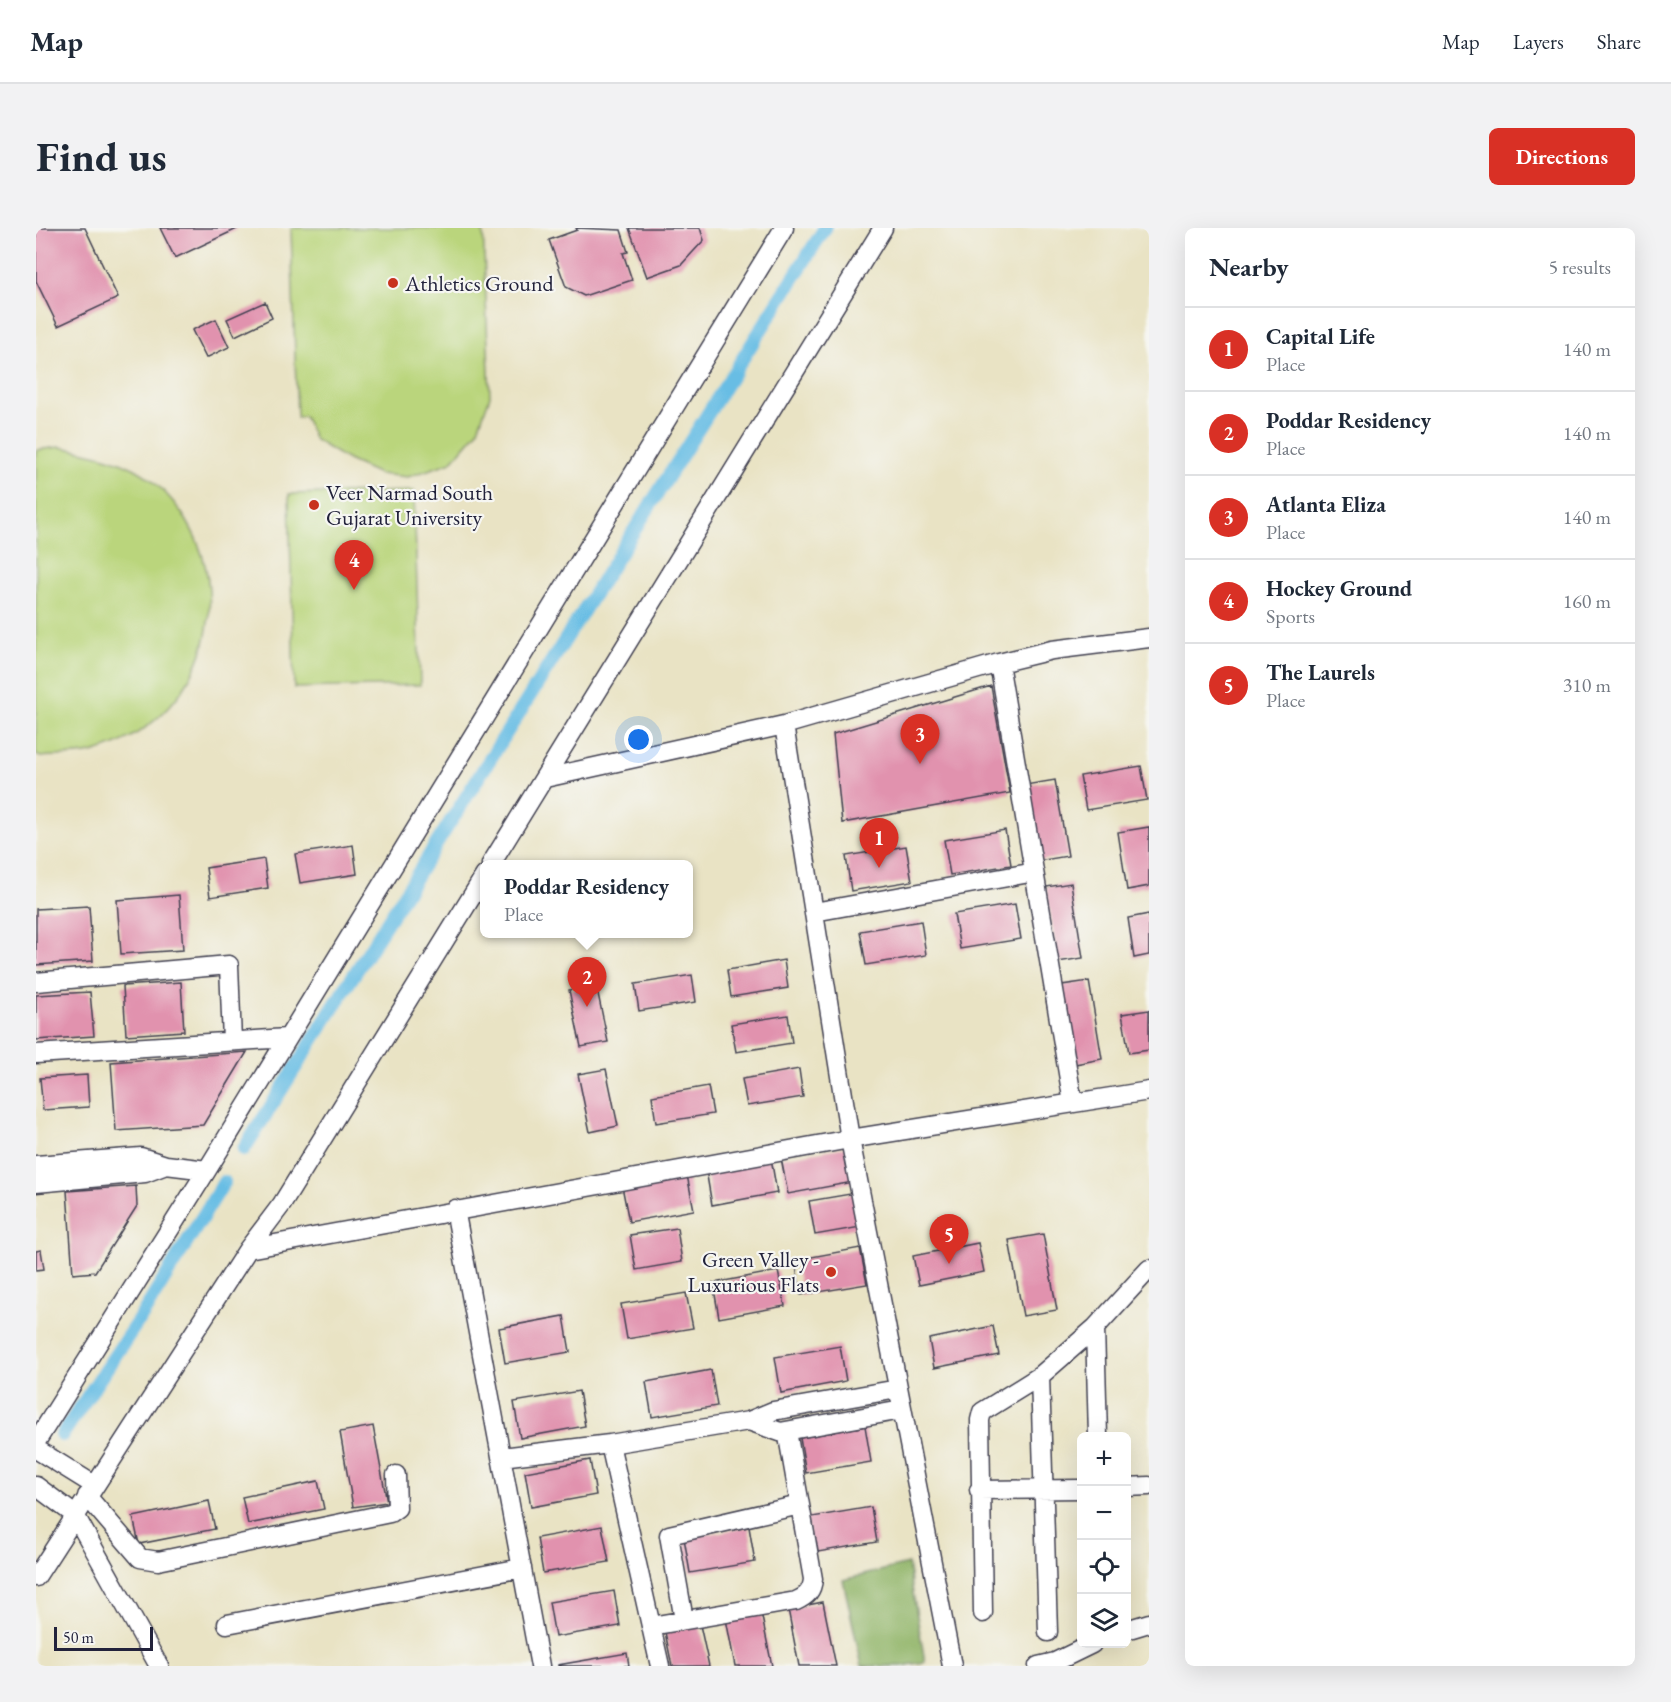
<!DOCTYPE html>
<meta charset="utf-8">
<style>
:root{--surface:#fff;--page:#f2f2f3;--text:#1f2937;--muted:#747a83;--line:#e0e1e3;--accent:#d93025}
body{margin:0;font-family:"EB Garamond",serif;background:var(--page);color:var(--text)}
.controls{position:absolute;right:18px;bottom:18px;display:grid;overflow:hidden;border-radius:9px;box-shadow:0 6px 24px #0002}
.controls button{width:54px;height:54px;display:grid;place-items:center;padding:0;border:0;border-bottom:2px solid var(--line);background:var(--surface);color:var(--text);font:30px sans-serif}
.scale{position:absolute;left:18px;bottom:15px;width:99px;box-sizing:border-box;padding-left:6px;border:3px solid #22223b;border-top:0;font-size:16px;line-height:21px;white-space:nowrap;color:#22223b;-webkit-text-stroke:4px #f6f6f2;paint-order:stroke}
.you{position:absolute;left:603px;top:512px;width:21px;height:21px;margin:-15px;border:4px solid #fff;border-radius:50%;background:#1a73e8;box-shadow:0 0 0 9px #1a73e833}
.badge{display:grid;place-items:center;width:39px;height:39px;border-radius:50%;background:var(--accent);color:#fff;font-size:20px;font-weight:700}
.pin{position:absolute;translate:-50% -50px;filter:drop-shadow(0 2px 3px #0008)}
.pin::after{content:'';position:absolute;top:32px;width:21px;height:18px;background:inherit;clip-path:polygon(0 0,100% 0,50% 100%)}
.popup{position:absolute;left:444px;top:632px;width:213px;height:78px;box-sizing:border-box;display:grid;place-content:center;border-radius:9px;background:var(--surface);filter:drop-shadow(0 2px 4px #0005);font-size:20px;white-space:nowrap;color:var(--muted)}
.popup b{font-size:22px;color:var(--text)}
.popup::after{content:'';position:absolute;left:50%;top:100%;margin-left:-12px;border:12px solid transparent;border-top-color:var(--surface)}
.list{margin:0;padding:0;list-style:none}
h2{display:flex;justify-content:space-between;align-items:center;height:78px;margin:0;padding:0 24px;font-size:26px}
h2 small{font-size:20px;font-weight:400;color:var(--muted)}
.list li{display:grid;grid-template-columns:39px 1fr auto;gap:18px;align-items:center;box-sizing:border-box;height:84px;padding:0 24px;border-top:2px solid var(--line)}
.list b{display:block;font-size:22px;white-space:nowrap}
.list p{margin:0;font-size:20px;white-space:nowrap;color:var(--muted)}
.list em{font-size:20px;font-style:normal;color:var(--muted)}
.icon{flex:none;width:33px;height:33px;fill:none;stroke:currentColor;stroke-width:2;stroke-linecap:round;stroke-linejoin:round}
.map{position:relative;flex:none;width:1113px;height:1438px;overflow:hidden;border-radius:9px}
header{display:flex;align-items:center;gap:36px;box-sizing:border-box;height:84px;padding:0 30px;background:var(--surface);border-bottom:2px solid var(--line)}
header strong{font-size:28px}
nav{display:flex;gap:33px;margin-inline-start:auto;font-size:21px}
.intro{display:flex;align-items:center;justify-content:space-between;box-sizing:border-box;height:144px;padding:0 36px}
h1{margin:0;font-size:42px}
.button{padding:15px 27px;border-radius:9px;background:var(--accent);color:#fff;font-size:21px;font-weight:700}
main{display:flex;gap:36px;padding:0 36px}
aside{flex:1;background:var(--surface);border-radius:9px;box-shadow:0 6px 24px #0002}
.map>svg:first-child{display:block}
</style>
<header>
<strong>Map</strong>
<nav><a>Map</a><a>Layers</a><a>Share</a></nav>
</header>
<div class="intro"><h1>Find us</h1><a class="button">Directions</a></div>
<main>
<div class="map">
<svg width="1113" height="1438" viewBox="0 0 1113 1438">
<rect width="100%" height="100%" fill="#f6f6f2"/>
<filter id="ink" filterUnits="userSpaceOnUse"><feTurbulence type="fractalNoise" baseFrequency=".0167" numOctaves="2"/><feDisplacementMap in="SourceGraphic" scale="12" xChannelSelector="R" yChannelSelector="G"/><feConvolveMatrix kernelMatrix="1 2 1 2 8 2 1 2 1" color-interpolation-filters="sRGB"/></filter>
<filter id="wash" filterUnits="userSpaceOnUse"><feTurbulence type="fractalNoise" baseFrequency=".008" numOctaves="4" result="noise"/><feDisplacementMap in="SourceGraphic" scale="24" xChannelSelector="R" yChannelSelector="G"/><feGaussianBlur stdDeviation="1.35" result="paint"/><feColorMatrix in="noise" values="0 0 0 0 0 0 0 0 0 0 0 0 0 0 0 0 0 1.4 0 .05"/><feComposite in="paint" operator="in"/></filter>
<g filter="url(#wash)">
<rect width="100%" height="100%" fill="#e9e3c4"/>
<path fill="#bad57b" stroke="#6e7c5b" stroke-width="1.5" d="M255 0H447L454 168 441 204 415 234 372 249 343 246 312 232 279 212 268 188 261 190Z
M24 219C56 225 91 231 117 253 213 337 182 488 59 524 43 529 22 527 5 529L0 527V222Z
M378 263 384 457 258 460 253 266Z"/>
<path fill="#93b66b" stroke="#5a6c53" stroke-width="1.5" d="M872 1336 889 1434 866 1438H826L807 1352Z"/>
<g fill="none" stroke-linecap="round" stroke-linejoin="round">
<path stroke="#67bde4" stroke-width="14" d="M208 921 789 0
M26 1207 108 1084 188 954"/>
</g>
<g id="blocks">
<path fill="#e192ae" d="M0 0H49L82 70 22 98 0 53Z
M124 0H203L139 30Z
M540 0 585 2 592 24 587 25 596 52 548 68 530 59 513 12 541 2Z
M593 0H664L668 12 645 37 611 49Z
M229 74 236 90 199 108 191 91Z
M180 91 193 119 170 130 156 102Z
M955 458 974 565 806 595 797 506Z
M1105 538 1111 572 1050 582 1044 548Z
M1019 552 1032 628 1002 633 989 557Z
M1113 599V658L1091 662 1082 604Z
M969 602 975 637 914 647 908 612Z
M317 617 321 646 264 655 259 626Z
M870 618 876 653 815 663 810 628Z
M228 631 232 660 174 669 170 640Z
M1035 655 1047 730 1022 734 1010 659Z
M143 667 147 722 85 726 81 672Z
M979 676 985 711 924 721 918 686Z
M53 678 57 733 0 737V681Z
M1113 686V727L1098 730 1092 690Z
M885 693 890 727 830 737 824 703Z
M748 732 752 760 695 769 691 742Z
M656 747 660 774 603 783 599 756Z
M1053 753 1066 831 1039 836 1026 757Z
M145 754 148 803 90 807 87 758Z
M560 756 572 814 545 819 533 762Z
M54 764 58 808 0 812V767Z
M1113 782V822L1093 825 1086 786Z
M752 787 756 815 700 824 695 796Z
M211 824 167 897 80 903 75 834Z
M570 841 582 898 554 904 542 846Z
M763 841 767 869 711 878 706 851Z
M51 847 53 879 7 882 4 850Z
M672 858 677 886 620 895 616 868Z
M810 919 817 954 752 966 745 930Z
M735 930 741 965 676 977 670 942Z
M651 947 658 982 593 994 586 958Z
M100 958 101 978 59 1044 37 1046 31 963Z
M820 965 825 999 779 1007 773 973Z
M641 1000 646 1034 600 1042 594 1007Z
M1007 1006 1021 1082 987 1088 973 1012Z
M942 1015 948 1044 883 1057 877 1028Z
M824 1020 831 1056 765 1067 759 1032Z
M5 1022 8 1041 0 1042V1023Z
M742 1043 749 1078 683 1090 677 1055Z
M650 1065 657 1100 591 1111 585 1076Z
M528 1088 534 1124 469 1135 463 1100Z
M957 1098 963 1127 898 1140 893 1111Z
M804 1118 810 1153 745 1165 739 1129Z
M675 1142 681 1178 616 1189 610 1154Z
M543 1163 549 1198 484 1210 478 1174Z
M337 1198 351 1274 317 1279 304 1204Z
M829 1198 835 1234 770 1245 764 1210Z
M554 1232 560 1267 495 1279 489 1244Z
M282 1253 288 1281 212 1296 206 1269Z
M173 1273 179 1301 103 1316 97 1289Z
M835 1279 841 1314 776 1325 770 1290Z
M566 1298 573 1334 507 1345 501 1310Z
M713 1299 719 1334 654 1345 648 1310Z
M578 1363 584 1398 519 1409 513 1374Z
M787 1374 800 1438H763L752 1381Z
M725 1384 736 1438H699L690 1391Z
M664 1397 673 1438H636L629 1404Z
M591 1425 593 1438H522V1437Z"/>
</g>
</g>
<g filter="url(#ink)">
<use href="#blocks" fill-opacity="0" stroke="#403f50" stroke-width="1.5"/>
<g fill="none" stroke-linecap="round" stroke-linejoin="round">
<defs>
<path id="minor" d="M963 435 1037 875
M748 497 814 911 916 1438
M509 550 748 497 963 435 1016 422 1113 410
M455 636 847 0
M778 684 988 646
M0 754 193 737 196 813
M0 826 251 810
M0 937 105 929 130 937 171 942
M0 955 109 945 130 937
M419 981 504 1438
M212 1021 814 911 1113 863
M1059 1100 1062 1208
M1004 1148 1012 1404
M713 1193 744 1204 866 1182
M0 1214 171 942 748 0
M0 1221 58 1257
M465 1229 574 1216
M0 1258 39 1287 123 1438
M1090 1259 1113 1258
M943 1262 1046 1261
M51 1268 104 1330 122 1333 354 1285 361 1280 360 1247
M0 1349 212 1021 246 976 449 647
M947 1385 944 1192 946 1184 1004 1148 1059 1100 1113 1041
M648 1392 633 1307 764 1277
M191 1396 486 1340
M615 1398 760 1373C771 1368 776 1363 777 1351L751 1203
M1090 1402 1113 1395
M624 1438 574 1216 713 1193 737 1183 862 1161
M1002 1438 1019 1434 1056 1416"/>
</defs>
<use href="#minor" stroke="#403f50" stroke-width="21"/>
<use href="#minor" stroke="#fff" stroke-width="18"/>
</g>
</g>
<g fill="#c8321e" stroke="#f6f6f2" stroke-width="2">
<circle cx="357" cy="55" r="6"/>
<circle cx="278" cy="277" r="6"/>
<circle cx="795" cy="1044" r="6"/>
</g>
<g text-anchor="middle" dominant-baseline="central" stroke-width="4.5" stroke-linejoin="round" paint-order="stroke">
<g font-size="22" fill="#22223b" stroke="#f6f6f2" text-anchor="start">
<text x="369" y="55">Athletics Ground</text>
<text x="290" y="264">Veer Narmad South<tspan x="290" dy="25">Gujarat University</tspan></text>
<text x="783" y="1031" text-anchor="end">Green Valley -<tspan x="783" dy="25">Luxurious Flats</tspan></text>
</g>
</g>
</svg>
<div class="controls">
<button>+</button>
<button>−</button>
<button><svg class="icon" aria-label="locate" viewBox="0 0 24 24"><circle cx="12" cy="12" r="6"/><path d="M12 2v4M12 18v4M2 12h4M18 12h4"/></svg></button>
<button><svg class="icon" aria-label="layers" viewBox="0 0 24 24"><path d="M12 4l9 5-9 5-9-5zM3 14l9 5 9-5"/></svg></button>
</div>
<div class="scale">50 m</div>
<div class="you"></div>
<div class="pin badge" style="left:843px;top:640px">1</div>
<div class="pin badge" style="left:551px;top:779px">2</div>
<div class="popup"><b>Poddar Residency</b>Place</div>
<div class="pin badge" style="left:884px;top:536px">3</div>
<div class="pin badge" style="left:318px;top:362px">4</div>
<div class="pin badge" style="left:913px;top:1036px">5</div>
</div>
<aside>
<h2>Nearby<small>5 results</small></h2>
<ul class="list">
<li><span class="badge">1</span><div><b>Capital Life</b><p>Place</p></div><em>140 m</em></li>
<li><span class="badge">2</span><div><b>Poddar Residency</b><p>Place</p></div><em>140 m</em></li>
<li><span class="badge">3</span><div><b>Atlanta Eliza</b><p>Place</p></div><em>140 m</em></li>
<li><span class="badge">4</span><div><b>Hockey Ground</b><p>Sports</p></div><em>160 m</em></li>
<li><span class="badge">5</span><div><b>The Laurels</b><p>Place</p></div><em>310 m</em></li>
</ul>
</aside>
</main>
